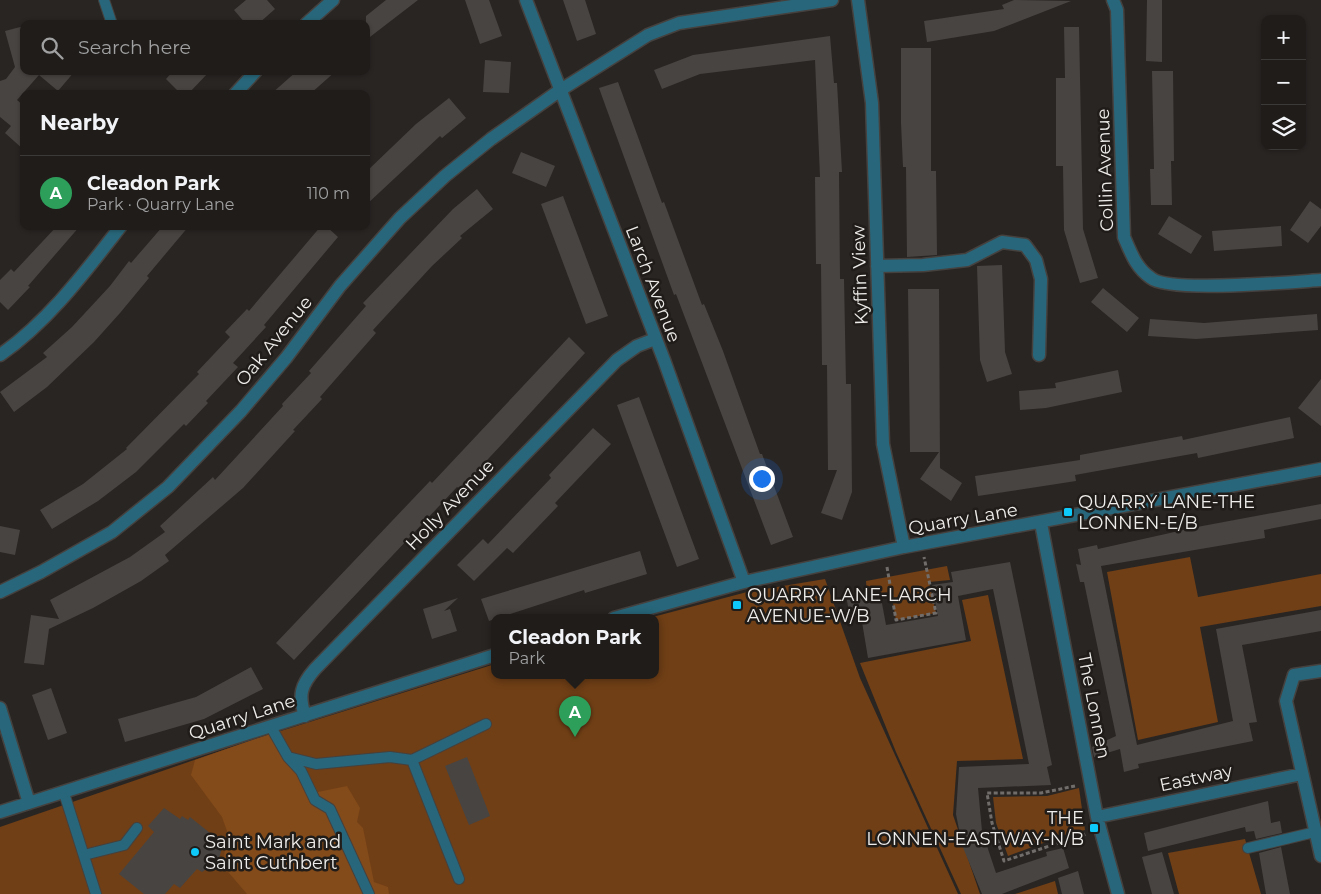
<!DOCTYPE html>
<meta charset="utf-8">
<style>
:root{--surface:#1f1c1a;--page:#272523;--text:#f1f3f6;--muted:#a1a1a2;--line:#3c3a39;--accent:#0ecafa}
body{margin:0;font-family:Montserrat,sans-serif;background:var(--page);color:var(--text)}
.controls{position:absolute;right:15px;top:15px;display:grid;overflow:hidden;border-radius:10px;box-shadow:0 1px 4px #0004}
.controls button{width:45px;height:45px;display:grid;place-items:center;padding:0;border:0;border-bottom:1px solid var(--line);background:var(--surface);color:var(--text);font:25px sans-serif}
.you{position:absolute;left:761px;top:478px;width:18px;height:18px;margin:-12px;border:4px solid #fff;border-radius:50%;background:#1a73e8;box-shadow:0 0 0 8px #1a73e833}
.badge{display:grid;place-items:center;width:32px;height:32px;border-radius:50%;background:var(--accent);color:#fff;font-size:16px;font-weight:700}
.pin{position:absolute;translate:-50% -41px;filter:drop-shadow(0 1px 2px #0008)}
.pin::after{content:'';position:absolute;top:26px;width:18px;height:15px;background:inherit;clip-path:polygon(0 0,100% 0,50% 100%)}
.popup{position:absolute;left:491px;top:614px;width:168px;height:65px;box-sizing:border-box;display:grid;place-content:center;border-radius:10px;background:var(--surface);filter:drop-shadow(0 1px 4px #0005);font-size:16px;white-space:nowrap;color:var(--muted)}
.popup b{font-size:19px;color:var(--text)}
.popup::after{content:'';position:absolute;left:50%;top:100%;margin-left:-10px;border:10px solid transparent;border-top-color:var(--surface)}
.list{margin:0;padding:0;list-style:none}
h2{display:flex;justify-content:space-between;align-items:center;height:65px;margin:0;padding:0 20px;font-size:21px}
h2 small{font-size:16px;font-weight:400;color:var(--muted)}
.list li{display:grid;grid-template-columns:32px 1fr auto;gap:15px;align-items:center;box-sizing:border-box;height:75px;padding:0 20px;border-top:1px solid var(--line)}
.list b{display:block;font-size:19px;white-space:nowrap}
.list p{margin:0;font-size:16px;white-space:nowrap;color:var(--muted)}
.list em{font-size:16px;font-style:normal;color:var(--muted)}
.icon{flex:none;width:28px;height:28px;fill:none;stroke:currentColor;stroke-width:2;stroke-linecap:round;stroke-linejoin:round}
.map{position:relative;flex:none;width:1321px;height:894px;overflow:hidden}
.search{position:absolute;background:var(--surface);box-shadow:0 1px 4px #0004;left:20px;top:20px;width:350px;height:55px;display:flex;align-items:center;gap:12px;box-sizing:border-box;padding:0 18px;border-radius:10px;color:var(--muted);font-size:19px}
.panel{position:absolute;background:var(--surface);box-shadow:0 1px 4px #0004;left:20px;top:90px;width:350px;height:140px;border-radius:10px}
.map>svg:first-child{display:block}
</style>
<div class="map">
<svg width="1321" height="894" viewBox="0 0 1321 894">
<rect width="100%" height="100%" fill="#292523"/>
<path fill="#703f16" d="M1190 557 1198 597 1321 574V606L1200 627 1218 722 1138 740 1107 572Z
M947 566 950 580 929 582 936 613 896 620 891 592 867 595 866 581Z
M825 579 860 678 958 894H0V827L255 739 495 664V676H655V618H649L747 592Z
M988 595 1023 759 957 761 953 815 980 894H961L896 752 860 663 971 641 962 600Z
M1079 788 1085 830 1068 834 1008 856 996 823 993 797 1047 796Z
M1245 839 1261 894H1179L1168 853Z
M1055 881 1058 894H1015Z"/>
<path fill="#834a1a" d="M270 734 297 772 308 794 347 786 360 808 357 822 363 828 374 882 388 887 389 894H247L223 866 227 831 222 817 191 775 195 760Z"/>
<path fill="#484442" d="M246 0H267L275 9 258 24H246L234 10Z
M386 0H418L366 40V16Z
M465 0H489L502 36 480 44Z
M563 0H585L596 34 577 41Z
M1014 0 1071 1 994 31 927 42 924 21 1004 9 1002 5Z
M1147 0H1162V62L1146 61Z
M24 26V71H75L58 91 39 75 17 100 24 106V150L5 133 11 126 0 117V81L6 79 15 67 5 31Z
M1064 27H1079L1083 229 1098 278 1080 283 1064 230 1063 166H1056V78H1065Z
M830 36 834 83H837L842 172H839L840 279H844L846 384H851L852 492 842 520 821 513 837 470H828L827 365H822L821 264H816L815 177H820L815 60 700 74 662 89 654 70 693 55Z
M901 48H931V171H936L937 255 907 257 906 167H903L901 123Z
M485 60 511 62 509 93 483 92Z
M173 71H210L188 94H181L166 79Z
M297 71H336L310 94H271Z
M1152 71H1173L1174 161H1171L1172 205H1151L1150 169H1154Z
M618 82 662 203 664 202 702 305 704 304 723 351 760 454H762L793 537 771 545 676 294 674 295 599 88Z
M449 98 466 118 442 138 440 136 366 205V172L416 124Z
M521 152 555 166 546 187 512 173Z
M477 189 493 209 460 236 462 238 432 266 373 330 376 333 320 397 322 399 293 430 295 431 243 488 165 555 169 561 141 581 93 608 49 629 44 665 24 663 31 615 59 619 50 600 130 557 165 532 160 526 213 477 215 480 283 406 282 404 311 373 309 371 366 306 363 303 453 209Z
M563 196 608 316 586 324 541 204Z
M1310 201 1321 209V226L1308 243 1290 230Z
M1169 216 1202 236 1191 254 1158 234Z
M57 226H80L28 286 30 287 8 310 0 302V280L11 269 14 272Z
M163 226H189L147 276 149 278 120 313 94 342 47 387 14 412 0 392 47 357 43 353 72 327 110 286 129 261 131 263Z
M321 226H326L338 237 264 325 266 327 233 363 238 367 206 401 208 403 186 426 184 424 136 472 98 501 52 529 40 510 83 484 127 449 126 448 199 374 197 372 230 337 225 332 247 309 249 311Z
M1281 226 1282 246 1214 251 1212 231Z
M1002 265 1005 352 1012 374 987 382 980 360 977 266Z
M1103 288 1139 318 1127 332 1091 302Z
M908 289H939L940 468 962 483 951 501 920 479 939 452H910Z
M1317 314 1318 330 1196 339 1148 336 1150 319 1204 323Z
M569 337 585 353 504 442 460 489 457 487 294 660 276 643 430 481 432 483Z
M1118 370 1122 392 1046 408 1020 410 1019 391 1056 388 1055 383Z
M1321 379V426L1298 408Z
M639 397 699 559 677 567 617 405Z
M1290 417 1294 438 1198 458 1197 453 1075 475 1076 481 978 496 975 476 1080 460V455L1182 436 1183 440Z
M593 428 611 444 555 503 558 506 513 553 507 548 474 581 457 565 483 539 488 544 551 478 549 475Z
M1321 504V519L1264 530 1265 538 1101 566 1137 745 1233 721 1216 629 1321 610V631L1242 645 1257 722 1249 723 1253 741 1138 764 1139 768 1124 772 1120 749 1094 757 1092 747 1116 736 1084 582H1080L1076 564 1081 565 1078 549 1097 545 1098 549 1197 527Z
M0 526 20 530 15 555 0 552Z
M640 551 647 574 585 593 584 590 489 621 481 599Z
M1010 562 1052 765 1047 767 1051 785 978 788 982 831 996 873 1047 856 1046 852 1063 848 1069 868 1002 894H982L962 845 956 814 959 767 1029 764 993 589 958 596 966 640 868 658 861 616 850 618 846 595 862 592 864 601 881 598 886 625 938 616 932 585 953 582 951 572Z
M458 598 444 611 450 609 457 631 432 639 423 609Z
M251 667 263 689 204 719 125 742 118 719 196 697Z
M51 688 67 733 48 740 32 695Z
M467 757 490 816 469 825 445 766Z
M1268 801 1271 823 1280 821 1282 833 1256 839 1254 831 1246 832 1245 827 1148 851 1144 833Z
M164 808 180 819 182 816 188 820 190 817 220 841 218 845 222 848 218 862 202 872 197 869 180 888 174 884 165 894H144L119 874 154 832 148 826Z
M1281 847 1290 894H1266L1259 853Z
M1162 852 1174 894H1152L1142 857Z
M1078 871 1084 894H1062L1058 878Z"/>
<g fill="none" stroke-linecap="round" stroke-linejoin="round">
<defs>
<path id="service" d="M104 0 112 24
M271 727 288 757 316 764 390 757 412 760 459 879
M288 757 301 771 315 800 330 809 369 894
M412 760 486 724
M64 793 96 894
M1248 848 1315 832
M84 855 124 845 137 828"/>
<path id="minor" d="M526 0 664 360 744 582
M858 0 872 103 883 444 904 547
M1113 0 1117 10 1124 237C1131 253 1136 268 1151 278 1169 293 1291 282 1321 280
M306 24 333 0
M235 94 256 71
M877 266 923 265 967 260 1002 242 1025 245 1036 260 1041 279 1039 355
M0 355C48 322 85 272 121 226
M1041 523 1097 817 1118 894
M0 592 41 572 112 532 168 487 241 411 286 358 340 286 400 218 445 176 491 139 559 91 648 35 679 23 832 0
M614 618 744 582 904 547 1321 469
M1321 671 1294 675 1286 701 1321 856
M0 708 29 803
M305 716C298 695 301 685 315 669L617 360 637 346 655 339
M0 812 495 655
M1097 817 1302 774"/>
</defs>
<use href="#service" stroke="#45413f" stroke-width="12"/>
<use href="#minor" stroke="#45413f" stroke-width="15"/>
<path stroke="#716d6b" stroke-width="3" stroke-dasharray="4 2.5" stroke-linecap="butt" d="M887 567 896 620 936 613 924 557
M1075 786 1041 793H987L992 823 1004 861 1086 834"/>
<use href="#service" stroke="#28677b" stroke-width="10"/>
<use href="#minor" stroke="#28677b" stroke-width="12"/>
</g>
<g fill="#0ecafa" stroke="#1f1c19" stroke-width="2">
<rect x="1063" y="507" width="10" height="10" rx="2.5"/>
<rect x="732" y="600" width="10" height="10" rx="2.5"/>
<rect x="1089" y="823" width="10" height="10" rx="2.5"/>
<circle cx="195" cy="852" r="5"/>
</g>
<g text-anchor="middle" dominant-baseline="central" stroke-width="5" stroke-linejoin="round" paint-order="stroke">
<g font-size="18" fill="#efedeb" stroke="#1f1c19">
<text transform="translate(1105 170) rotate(-92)">Collin Avenue</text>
<text transform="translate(860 275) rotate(-92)">Kyffin View</text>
<text transform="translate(653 284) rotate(69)">Larch Avenue</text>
<text transform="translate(274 341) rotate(-51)">Oak Avenue</text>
<text transform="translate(450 505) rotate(-46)">Holly Avenue</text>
<text transform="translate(963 519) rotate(-10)">Quarry Lane</text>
<text transform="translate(1094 706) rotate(79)">The Lonnen</text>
<text transform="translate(242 717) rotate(-18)">Quarry Lane</text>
<text transform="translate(1196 778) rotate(-12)">Eastway</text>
</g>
<g font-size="18" fill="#efedeb" stroke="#1f1c19" text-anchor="start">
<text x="1078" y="502">QUARRY LANE-THE<tspan x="1078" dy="21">LONNEN-E/B</tspan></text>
<text x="747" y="595">QUARRY LANE-LARCH<tspan x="747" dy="21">AVENUE-W/B</tspan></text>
<text x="1084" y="818" text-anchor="end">THE<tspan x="1084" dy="21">LONNEN-EASTWAY-N/B</tspan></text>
<text x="205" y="842">Saint Mark and<tspan x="205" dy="21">Saint Cuthbert</tspan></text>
</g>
</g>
</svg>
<div class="controls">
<button>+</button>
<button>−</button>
<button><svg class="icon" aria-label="layers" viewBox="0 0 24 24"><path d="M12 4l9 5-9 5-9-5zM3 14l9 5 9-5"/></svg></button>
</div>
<div class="you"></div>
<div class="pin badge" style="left:575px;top:737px;background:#2e9e5b">A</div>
<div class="popup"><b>Cleadon Park</b>Park</div>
<div class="search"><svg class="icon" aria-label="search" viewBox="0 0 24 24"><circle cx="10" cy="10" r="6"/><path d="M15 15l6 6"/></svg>Search here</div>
<section class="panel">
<h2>Nearby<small></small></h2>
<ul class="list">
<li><span class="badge" style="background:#2e9e5b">A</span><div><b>Cleadon Park</b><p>Park · Quarry Lane</p></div><em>110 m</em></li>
</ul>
</section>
</div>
